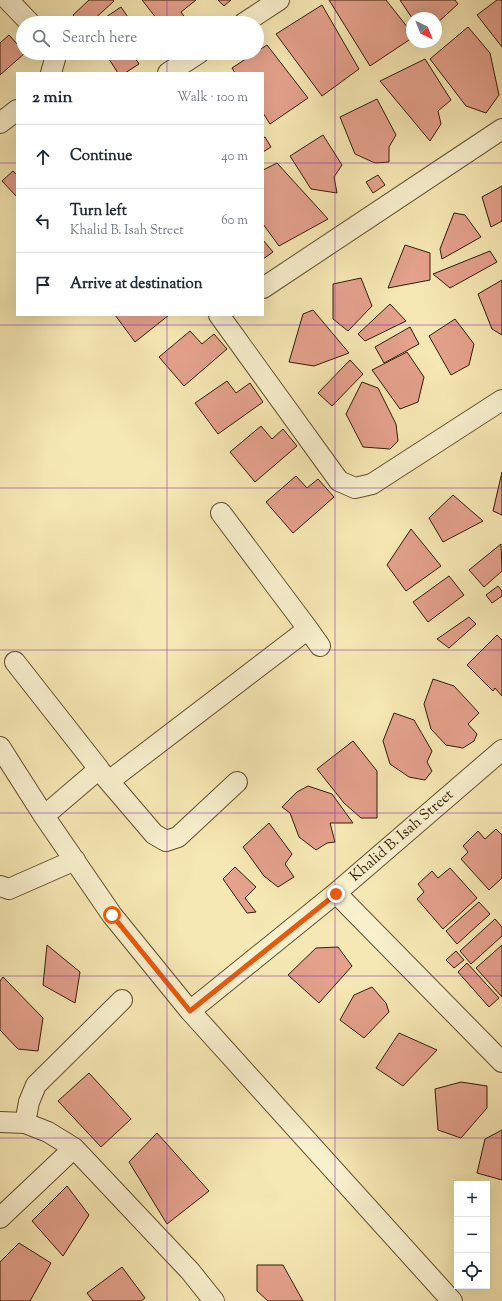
<!DOCTYPE html>
<meta charset="utf-8">
<style>
:root{--surface:#fff;--page:#f6f6f7;--text:#1f2937;--muted:#747a83;--line:#e0e1e3}
body{margin:0;font-family:"Sorts Mill Goudy",serif;background:var(--page);color:var(--text)}
.controls{position:absolute;right:12px;bottom:12px;display:grid;overflow:hidden;border-radius:0px;box-shadow:0 4px 16px #0002}
.controls button{width:36px;height:36px;display:grid;place-items:center;padding:0;border:0;border-bottom:1px solid var(--line);background:var(--surface);color:var(--text);font:20px sans-serif}
.compass{position:absolute;left:406px;top:12px;width:36px;height:36px;border-radius:50%;background:var(--surface);box-shadow:0 4px 16px #0002;rotate:137deg}
.stop{position:absolute;width:12px;height:12px;margin:-9px;border:3px solid #ea580c;border-radius:50%;background:#fff}
.stop.end{background:#ea580c;border-color:#fff;box-shadow:0 1px 4px #0008}
.list{margin:0;padding:0;list-style:none}
h2{display:flex;justify-content:space-between;align-items:center;height:52px;margin:0;padding:0 16px;font-size:17px}
h2 small{font-size:13px;font-weight:400;color:var(--muted)}
.list li{display:grid;grid-template-columns:26px 1fr auto;gap:12px;align-items:center;box-sizing:border-box;height:64px;padding:0 16px;border-top:1px solid var(--line)}
.list b{display:block;font-size:15px;white-space:nowrap}
.list p{margin:0;font-size:13px;white-space:nowrap;color:var(--muted)}
.list em{font-size:13px;font-style:normal;color:var(--muted)}
.icon{flex:none;width:22px;height:22px;fill:none;stroke:currentColor;stroke-width:2;stroke-linecap:round;stroke-linejoin:round}
.map{position:relative;flex:none;width:502px;height:1301px;overflow:hidden}
.search{position:absolute;background:var(--surface);box-shadow:0 4px 16px #0002;left:16px;top:16px;width:248px;height:44px;display:flex;align-items:center;gap:10px;box-sizing:border-box;padding:0 14px;border-radius:22px;color:var(--muted);font-size:15px}
.panel{position:absolute;background:var(--surface);box-shadow:0 4px 16px #0002;left:16px;top:72px;width:248px;height:244px;border-radius:0px}
.map>svg:first-child{display:block}
</style>
<div class="map">
<svg width="502" height="1301" viewBox="0 0 502 1301">
<rect width="100%" height="100%" fill="#f6e8b4"/>
<filter id="stains"><feTurbulence type="fractalNoise" baseFrequency=".005" numOctaves="4"/><feColorMatrix values="0 0 0 0 .2 0 0 0 0 .09 0 0 0 0 .02 0 0 0 .5 -.17"/></filter>
<radialGradient id="worn" r=".72"><stop offset=".6" stop-color="#630" stop-opacity="0"/><stop offset="1" stop-color="#630" stop-opacity=".3"/></radialGradient>
<path fill="#e4a18c" stroke="#341c00" d="M89 0H113L114 1 90 23H80L73 15Z
M142 0H196L181 12 189 23H160Z
M218 0H231L224 6Z
M329 0H386L412 33V38L370 66Z
M400 0H455L458 4 436 24V18H412Z
M497 0H502V47L477 15Z
M322 5 359 69 322 96 276 34Z
M121 7 132 23H97Z
M468 27 490 53 499 95 486 113 466 106 430 59Z
M9 35 25 53 0 75V43Z
M267 45 308 98 270 124 263 113V73H235L232 68Z
M105 53H132L139 64 125 73H118Z
M425 59 451 100 438 111 441 124 430 141 380 81Z
M377 99 396 135 389 147V162L375 163 355 154 340 117Z
M323 135 342 165 334 177 337 193 311 189 290 156Z
M265 137 271 147 263 152V138Z
M277 163 328 219 279 246 263 224V170Z
M13 171 17 175V197L2 181Z
M378 175 385 185 373 193 366 182Z
M502 186V221L491 227 482 197Z
M454 213 465 215 481 237 442 259 440 249Z
M263 240 273 252 263 259Z
M405 245 430 253V280L388 288Z
M490 251 497 262 450 288 433 274Z
M361 278 372 306 348 331 333 319V284Z
M502 280V335L492 329 478 294Z
M390 304 406 321 365 341 358 334Z
M313 310 349 353 314 366 289 362 303 314Z
M115 315H169L135 342Z
M455 319 474 344 469 365 451 375 429 336Z
M410 327 419 344 384 363 375 347Z
M190 331 202 344 214 334 227 349 184 386 159 357Z
M407 352 424 377 418 402 400 409 372 370Z
M350 360 363 374 332 406 318 393Z
M227 381 236 393 250 383 263 402 218 434 195 403Z
M362 382 378 388 396 424 398 441 390 449 363 447 346 414Z
M261 426 272 439 283 429 297 446 255 482 230 452Z
M502 472V515L493 511Z
M296 476 307 488 318 479 334 497 293 533 266 502Z
M453 495 483 521 443 542 429 518Z
M411 529 441 566 406 591 387 565Z
M501 544 502 571 484 587 469 570Z
M449 576 464 595 428 622 413 602Z
M498 586 502 591V596L492 603 486 595Z
M469 617 476 624 449 648 437 639Z
M497 635 502 640V696L495 688 493 691 467 665Z
M433 679 454 686 479 713 468 724 477 734 474 741 463 748 446 745 431 729 424 704Z
M394 713 414 720 432 751 427 762 432 771 425 780 409 777 390 764 383 741Z
M353 741 377 771V818H361L344 803 317 769Z
M308 786 332 794 353 823H330L335 842 327 843 316 850 299 837 290 813 282 807 297 792Z
M269 823 292 854 285 864 294 877 278 887 264 876 243 847Z
M496 829 502 835V878L489 890 461 859 468 852 463 846 478 831 485 839Z
M235 867 256 887 245 898 256 912 247 913 223 879Z
M450 868 477 898 443 929 417 899 424 892 418 884 432 871 438 878Z
M479 902 490 914 457 944 446 931Z
M495 919 502 927V936L471 964 460 951Z
M47 945 80 972 75 1003 43 985Z
M502 945V997L476 968Z
M338 947 352 966 319 1003 288 975 316 948Z
M456 951 464 960 454 968 446 960Z
M467 963 499 998 489 1007 458 972Z
M3 977 43 1018 38 1051 18 1049 0 1030V981Z
M372 987 386 1003 389 1012 364 1038 340 1020 354 995Z
M399 1033 437 1050 403 1086 376 1068Z
M89 1073 131 1119 101 1147 58 1101Z
M461 1082 487 1086V1108L461 1138 438 1130 435 1089Z
M502 1130V1180L477 1173 485 1139Z
M157 1133 209 1191 167 1224 129 1162Z
M67 1186 89 1215 63 1256 32 1221Z
M19 1243 51 1263 30 1301H0V1262Z
M257 1265H283L303 1301H268L257 1291Z
M122 1267 145 1298 141 1301H93L87 1293Z"/>
<g fill="none" stroke-linecap="round" stroke-linejoin="round">
<defs>
<path id="minor" d="M8 0 30 23
M244 23 279 0
M51 73 55 59 52 53
M168 73 199 53
M0 123 17 110
M263 288 502 129
M219 315 339 481 355 488 372 484 502 400
M308 629 320 646
M15 662 99 769 44 816
M0 747 44 816 112 915 190 1011 452 1301
M101 772 154 834 166 841 178 837 237 782
M109 781 308 629 221 513
M0 886 9 889 75 860
M336 893 502 1062
M190 1011 336 893 502 750
M0 1122 25 1123 48 1132 74 1148 190 1271 214 1301
M25 1123 29 1102 36 1085 122 1000
M0 1218 74 1148"/>
</defs>
<use href="#minor" stroke="#644f2d" stroke-width="22"/>
<use href="#minor" stroke="#f9f0ce" stroke-width="20"/>
</g>
<g fill="none" stroke-linecap="round" stroke-linejoin="round">
<path stroke="#ea580c" stroke-width="5" d="M112 915 190 1011 336 894"/>
</g>
<path fill="none" stroke="#7b2cbf" stroke-width="1" stroke-opacity="0.55" d="M167 0V23M335 0V1301M167 53V73M0 163H17M263 163H502M167 315V1301M0 325H502M0 488H502M0 650H502M0 813H502M0 976H502M0 1138H502"/>
<g text-anchor="middle" dominant-baseline="central" stroke-width="3.5" stroke-linejoin="round" paint-order="stroke">
<g font-size="15" fill="#341c00" stroke="#f9f0ce">
<text transform="translate(402 836) rotate(-41)">Khalid B. Isah Street</text>
</g>
</g>
<rect width="100%" height="100%" filter="url(#stains)"/>
<rect width="100%" height="100%" fill="url(#worn)"/>
</svg>
<div class="controls">
<button>+</button>
<button>−</button>
<button><svg class="icon" aria-label="locate" viewBox="0 0 24 24"><circle cx="12" cy="12" r="6"/><path d="M12 2v4M12 18v4M2 12h4M18 12h4"/></svg></button>
</div>
<svg class="compass" viewBox="-18 -18 36 36"><path d="M0-13l5 13h-10z" fill="#e53935"/><path d="M0 13l5-13h-10z" fill="#747a83"/></svg>
<div class="stop" style="left:112px;top:915px"></div>
<div class="stop end" style="left:336px;top:894px"></div>
<div class="search"><svg class="icon" aria-label="search" viewBox="0 0 24 24"><circle cx="10" cy="10" r="6"/><path d="M15 15l6 6"/></svg>Search here</div>
<section class="panel">
<h2>2 min<small>Walk · 100 m</small></h2>
<ul class="list">
<li><svg class="icon" aria-label="ahead" viewBox="0 0 24 24"><path d="M12 20V5M6 11l6-6 6 6"/></svg><div><b>Continue</b></div><em>40 m</em></li>
<li><svg class="icon" aria-label="left" viewBox="0 0 24 24"><path d="M17 20v-9H6M10 6l-5 5 5 5"/></svg><div><b>Turn left</b><p>Khalid B. Isah Street</p></div><em>60 m</em></li>
<li><svg class="icon" aria-label="arrive" viewBox="0 0 24 24"><path d="M6 21V4h12l-3 4 3 4H6"/></svg><div><b>Arrive at destination</b></div></li>
</ul>
</section>
</div>
